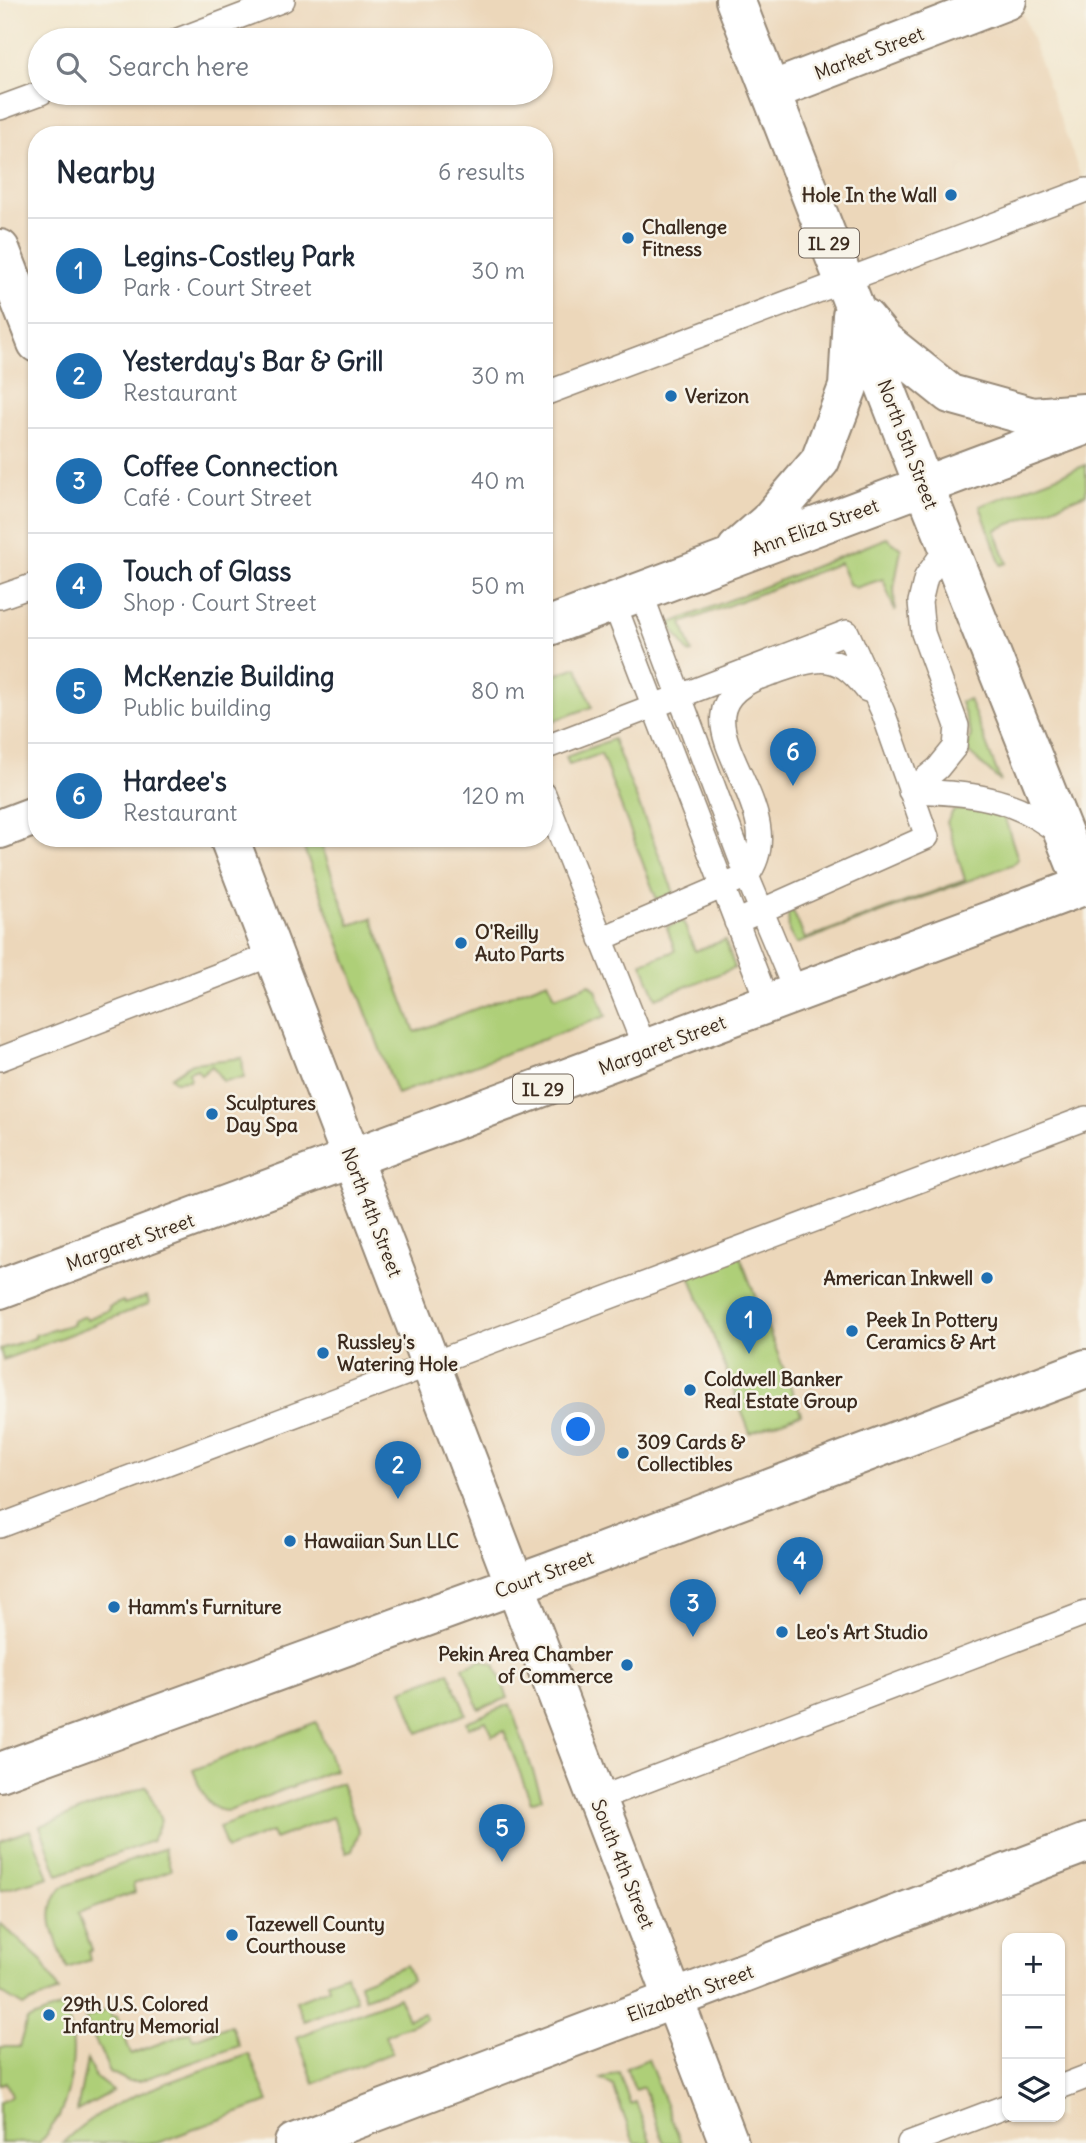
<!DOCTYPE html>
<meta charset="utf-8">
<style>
:root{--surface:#fff;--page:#f2f2f3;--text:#1f2937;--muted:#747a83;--line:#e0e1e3;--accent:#1f6fb2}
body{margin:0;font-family:Delius,sans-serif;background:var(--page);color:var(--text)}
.controls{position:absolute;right:21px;bottom:21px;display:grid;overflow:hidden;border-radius:14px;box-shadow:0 2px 5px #0004}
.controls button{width:63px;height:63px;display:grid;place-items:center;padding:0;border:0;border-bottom:2px solid var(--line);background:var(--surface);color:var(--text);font:35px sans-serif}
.you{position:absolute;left:579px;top:1430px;width:24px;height:24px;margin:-18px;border:5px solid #fff;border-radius:50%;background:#1a73e8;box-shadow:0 0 0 10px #1a73e833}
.badge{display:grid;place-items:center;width:46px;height:46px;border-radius:50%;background:var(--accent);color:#fff;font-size:23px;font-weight:700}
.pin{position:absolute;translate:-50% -58px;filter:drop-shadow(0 2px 4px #0008)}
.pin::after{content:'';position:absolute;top:37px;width:24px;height:21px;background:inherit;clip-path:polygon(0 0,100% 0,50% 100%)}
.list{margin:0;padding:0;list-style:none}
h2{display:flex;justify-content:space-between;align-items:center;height:91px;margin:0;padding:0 28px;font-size:30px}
h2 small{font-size:23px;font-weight:400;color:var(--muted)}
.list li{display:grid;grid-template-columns:46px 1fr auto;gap:21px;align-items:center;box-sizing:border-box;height:105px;padding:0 28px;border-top:2px solid var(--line)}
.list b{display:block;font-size:26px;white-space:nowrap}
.list p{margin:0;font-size:23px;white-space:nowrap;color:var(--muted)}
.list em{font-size:23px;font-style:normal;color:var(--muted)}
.icon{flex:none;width:38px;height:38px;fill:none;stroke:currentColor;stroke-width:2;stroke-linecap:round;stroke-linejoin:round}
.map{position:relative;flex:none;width:1086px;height:2143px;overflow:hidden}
.search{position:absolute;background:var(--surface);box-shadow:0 2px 5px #0004;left:28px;top:28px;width:525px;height:77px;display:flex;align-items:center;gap:18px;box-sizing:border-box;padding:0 24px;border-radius:38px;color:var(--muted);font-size:26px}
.panel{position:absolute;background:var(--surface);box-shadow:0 2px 5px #0004;left:28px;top:126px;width:525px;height:721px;border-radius:28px}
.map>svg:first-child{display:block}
</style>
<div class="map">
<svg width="1086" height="2143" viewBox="0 0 1086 2143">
<rect width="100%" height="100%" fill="#f7f3e8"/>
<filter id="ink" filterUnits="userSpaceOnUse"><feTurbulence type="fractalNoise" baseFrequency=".0143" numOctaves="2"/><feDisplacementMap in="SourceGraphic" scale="14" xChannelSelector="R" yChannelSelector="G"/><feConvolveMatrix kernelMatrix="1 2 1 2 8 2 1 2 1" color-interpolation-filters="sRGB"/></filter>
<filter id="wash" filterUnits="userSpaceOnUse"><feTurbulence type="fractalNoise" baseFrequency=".00686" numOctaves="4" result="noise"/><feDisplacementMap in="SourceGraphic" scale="28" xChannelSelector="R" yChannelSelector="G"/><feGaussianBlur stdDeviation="1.57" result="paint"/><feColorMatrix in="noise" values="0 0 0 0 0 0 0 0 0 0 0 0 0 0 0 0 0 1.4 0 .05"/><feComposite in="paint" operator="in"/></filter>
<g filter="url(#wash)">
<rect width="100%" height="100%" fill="#f2e7cf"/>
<path fill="#ecd7ba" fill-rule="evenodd" d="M279 0H1018L1086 191V2143H0V105L40 93H541V40H173ZM37 135H544V838H37ZM1007 1938H1060V2117H1007Z"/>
<path fill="#aecf78" stroke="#747c4b" stroke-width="2" d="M1086 465V494L995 530 1007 563 1001 565 980 506Z
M887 538 901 549 894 588 895 612 883 579 855 588 849 584 840 563 682 623 692 652 689 653 669 624Z
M577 667 592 707 544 724V679Z
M969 699 1001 782 967 751 971 734 961 702Z
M613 739 674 893 657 900 601 754 569 765 566 757Z
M974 806 1000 814 1005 819 1018 859 1014 864 796 944 789 932 788 913 793 911 805 939 965 880 947 822 953 811Z
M300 838H319L350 925 372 918 415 1032 548 981 555 997 590 984 596 990 606 1016 397 1094Z
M683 921 695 951 725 940 735 968 656 998 642 963 675 951 667 927Z
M242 1058 244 1078 223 1081 212 1066 201 1075 197 1069 189 1072 190 1080 175 1081 171 1077 192 1063Z
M740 1256 801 1414 750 1433 690 1275Z
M147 1296 149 1304 3 1360 0 1349 35 1338V1335L73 1324 72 1321 85 1316 87 1319 110 1310 109 1307 123 1301 124 1304Z
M482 1660 495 1664 508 1698 479 1709 463 1667Z
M449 1672 466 1714 418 1733 402 1690Z
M510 1704 542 1798 531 1802 504 1731 492 1736 486 1721 468 1728 466 1722Z
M316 1722 335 1770 229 1811C205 1811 201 1789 193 1770Z
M341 1783 359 1832 352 1851 346 1853 333 1817 274 1839 271 1832 227 1849 219 1827Z
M147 1786 161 1821 152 1841 58 1875 40 1826Z
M30 1830 49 1877 0 1891V1841Z
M164 1848 171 1870 133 1884 135 1892 78 1913 92 1950 88 1952 90 1960 67 1968C57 1942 40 1911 62 1887Z
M0 1923 43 1962 59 1991 23 2006 0 1992Z
M406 1965 412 1980 365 1998 359 1983Z
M346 1974 356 2000 304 2021 296 2001 329 1988 327 1981Z
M399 1997 408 2019 424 2013 426 2019 385 2035 392 2053 314 2083 297 2037Z
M62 2007C81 2033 72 2089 59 2116 53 2126 46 2134 39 2143H0V2102L12 2095 6 2082 0 2085V2047H19L27 2020Z
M109 2009 112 2017 117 2016 131 2054 190 2032 193 2039 231 2025 239 2046 139 2081H128L110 2072 85 2018Z
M249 2054 268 2102 157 2143H63C104 2097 191 2076 249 2054Z
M648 2059 681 2143H664L643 2087 635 2090 626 2068Z
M87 2060 95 2077 113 2091 77 2111Z
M619 2072 630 2104 636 2102 651 2143H634L613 2086 601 2079Z"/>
</g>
<g filter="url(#ink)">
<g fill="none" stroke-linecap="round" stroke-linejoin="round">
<defs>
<path id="service" d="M178 40 283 0
M0 108 41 93
M544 394 1086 190
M641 593 747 876 796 993
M0 597 37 584
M614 603 768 1004
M544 748 847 632 883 712 927 837 736 922
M910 791 938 768 955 747 957 726 923 633 920 602 926 577 948 546
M910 791C969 793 1014 796 1061 835
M544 794 646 1051
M601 939 747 876C802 803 651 711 769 674 784 670 800 662 815 661 839 658 853 672 867 690
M0 1059 273 954
M0 1526 1086 1118
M598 1799 1086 1613
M1060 2087 1086 2077
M909 2143 1007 2106"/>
<path id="minor" d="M771 91 1007 0
M0 249 37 343
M229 838 729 2143
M0 1772 550 1572 1086 1369
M294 2143 1086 1843"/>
<path id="primary" d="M735 0 924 486 1084 885
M865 318 884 341 950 394 1033 417 1084 413
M737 549 768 522 820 461 848 387 852 315
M544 628 1086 425
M0 829 37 815
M0 1289 1086 885"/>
</defs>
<use href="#service" stroke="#968876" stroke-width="26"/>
<use href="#minor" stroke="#968876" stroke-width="42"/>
<use href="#primary" stroke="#968876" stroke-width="42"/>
<use href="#service" stroke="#fff" stroke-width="23"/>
<use href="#minor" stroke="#fff" stroke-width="38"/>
<use href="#primary" stroke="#fff" stroke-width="38"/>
</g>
</g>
<g fill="#1f6fb2" stroke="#f7f3e8" stroke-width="2.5">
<circle cx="951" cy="195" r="7"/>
<circle cx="628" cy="238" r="7"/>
<circle cx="671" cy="396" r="7"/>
<circle cx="461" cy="943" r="7"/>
<circle cx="212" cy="1114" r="7"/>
<circle cx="987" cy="1278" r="7"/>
<circle cx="852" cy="1331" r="7"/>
<circle cx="323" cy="1353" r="7"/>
<circle cx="690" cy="1390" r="7"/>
<circle cx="623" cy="1453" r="7"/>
<circle cx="290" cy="1541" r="7"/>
<circle cx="114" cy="1607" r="7"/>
<circle cx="782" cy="1632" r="7"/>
<circle cx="627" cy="1665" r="7"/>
<circle cx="232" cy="1935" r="7"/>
<circle cx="49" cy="2015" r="7"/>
</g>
<g text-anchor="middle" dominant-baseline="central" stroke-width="5" stroke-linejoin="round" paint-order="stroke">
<g fill="#f7f3e8" stroke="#73665b" stroke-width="2">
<rect x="799" y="228.5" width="60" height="29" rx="5"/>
<rect x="513" y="1074.5" width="60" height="29" rx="5"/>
</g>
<g font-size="18" font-weight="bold" fill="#3b2a1e">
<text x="829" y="243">IL 29</text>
<text x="543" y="1089">IL 29</text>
</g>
<g font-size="19" fill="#3b2a1e" stroke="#f7f3e8">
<text transform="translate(869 53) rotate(-21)">Market Street</text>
<text transform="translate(908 444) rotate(69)">North 5th Street</text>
<text transform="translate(815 527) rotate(-20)">Ann Eliza Street</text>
<text transform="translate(662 1045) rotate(-21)">Margaret Street</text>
<text transform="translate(372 1212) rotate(69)">North 4th Street</text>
<text transform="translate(130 1242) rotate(-20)">Margaret Street</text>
<text transform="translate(544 1574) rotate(-20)">Court Street</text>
<text transform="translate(623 1864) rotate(68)">South 4th Street</text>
<text transform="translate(690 1993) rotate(-20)">Elizabeth Street</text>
</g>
<g font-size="19" font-weight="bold" fill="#3b2a1e" stroke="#f7f3e8" text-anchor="start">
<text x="937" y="195" text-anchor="end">Hole In the Wall</text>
<text x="642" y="227">Challenge<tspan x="642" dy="22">Fitness</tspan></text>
<text x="685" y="396">Verizon</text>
<text x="475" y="932">O'Reilly<tspan x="475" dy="22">Auto Parts</tspan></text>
<text x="226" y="1103">Sculptures<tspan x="226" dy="22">Day Spa</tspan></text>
<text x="973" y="1278" text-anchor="end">American Inkwell</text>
<text x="866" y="1320">Peek In Pottery<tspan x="866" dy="22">Ceramics &amp; Art</tspan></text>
<text x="337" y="1342">Russley's<tspan x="337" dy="22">Watering Hole</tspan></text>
<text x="704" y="1379">Coldwell Banker<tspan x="704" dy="22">Real Estate Group</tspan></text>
<text x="637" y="1442">309 Cards &amp;<tspan x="637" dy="22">Collectibles</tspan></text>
<text x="304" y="1541">Hawaiian Sun LLC</text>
<text x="128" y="1607">Hamm's Furniture</text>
<text x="796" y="1632">Leo's Art Studio</text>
<text x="613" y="1654" text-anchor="end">Pekin Area Chamber<tspan x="613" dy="22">of Commerce</tspan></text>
<text x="246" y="1924">Tazewell County<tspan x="246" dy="22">Courthouse</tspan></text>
<text x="63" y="2004">29th U.S. Colored<tspan x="63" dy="22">Infantry Memorial</tspan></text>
</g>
</g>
</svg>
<div class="controls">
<button>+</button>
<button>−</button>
<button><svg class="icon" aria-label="layers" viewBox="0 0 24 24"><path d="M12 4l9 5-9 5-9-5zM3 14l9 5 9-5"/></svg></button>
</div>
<div class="you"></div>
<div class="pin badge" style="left:749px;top:1354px">1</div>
<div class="pin badge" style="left:398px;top:1499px">2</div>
<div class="pin badge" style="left:693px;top:1637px">3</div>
<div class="pin badge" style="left:800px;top:1595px">4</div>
<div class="pin badge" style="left:502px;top:1862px">5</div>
<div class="pin badge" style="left:793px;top:786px">6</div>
<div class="search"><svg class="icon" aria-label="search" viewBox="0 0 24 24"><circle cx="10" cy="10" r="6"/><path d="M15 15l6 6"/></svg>Search here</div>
<section class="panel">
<h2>Nearby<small>6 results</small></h2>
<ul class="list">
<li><span class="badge">1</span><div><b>Legins-Costley Park</b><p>Park · Court Street</p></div><em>30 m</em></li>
<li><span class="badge">2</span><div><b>Yesterday's Bar &amp; Grill</b><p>Restaurant</p></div><em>30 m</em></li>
<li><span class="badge">3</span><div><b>Coffee Connection</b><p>Café · Court Street</p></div><em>40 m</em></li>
<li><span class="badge">4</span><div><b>Touch of Glass</b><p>Shop · Court Street</p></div><em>50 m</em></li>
<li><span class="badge">5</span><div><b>McKenzie Building</b><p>Public building</p></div><em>80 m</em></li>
<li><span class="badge">6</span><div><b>Hardee's</b><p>Restaurant</p></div><em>120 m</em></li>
</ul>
</section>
</div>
